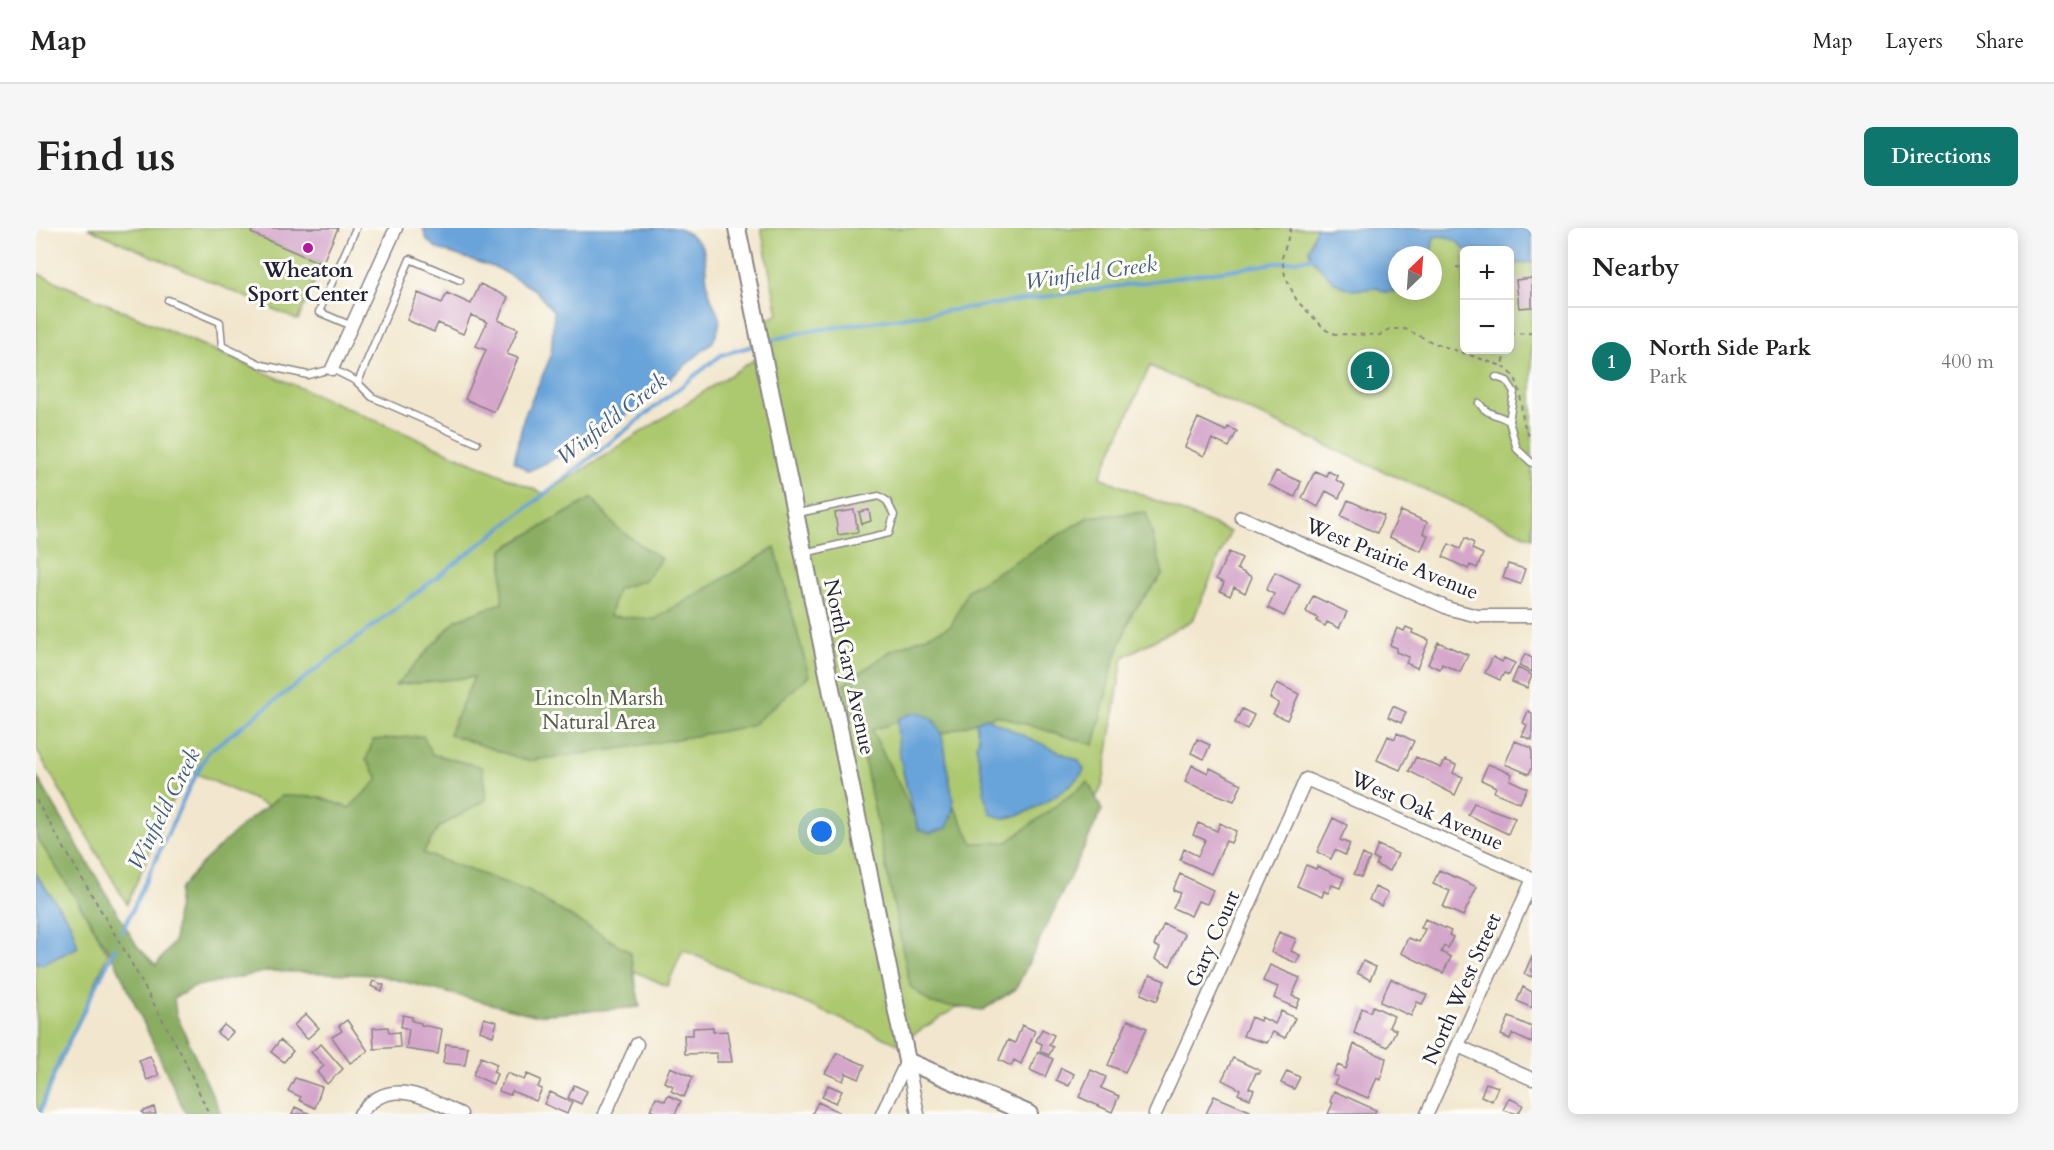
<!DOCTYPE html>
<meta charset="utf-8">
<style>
:root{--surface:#fff;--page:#f6f6f6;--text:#222;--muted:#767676;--line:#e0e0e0;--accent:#0f766e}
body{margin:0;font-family:Cardo,serif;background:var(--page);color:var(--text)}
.controls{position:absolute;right:18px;top:18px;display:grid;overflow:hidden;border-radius:9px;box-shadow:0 3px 15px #0003}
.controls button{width:54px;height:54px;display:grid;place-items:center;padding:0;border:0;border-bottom:2px solid var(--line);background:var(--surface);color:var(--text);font:30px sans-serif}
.compass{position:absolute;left:1352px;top:18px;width:54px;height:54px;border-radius:50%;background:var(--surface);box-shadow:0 3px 15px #0003;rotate:25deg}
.you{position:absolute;left:786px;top:604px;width:21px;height:21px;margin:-15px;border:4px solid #fff;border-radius:50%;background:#1a73e8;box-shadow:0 0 0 9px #1a73e833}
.badge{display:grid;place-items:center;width:39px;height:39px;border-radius:50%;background:var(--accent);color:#fff;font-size:20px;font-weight:700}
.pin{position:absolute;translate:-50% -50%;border:3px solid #fff;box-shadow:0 2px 6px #0006}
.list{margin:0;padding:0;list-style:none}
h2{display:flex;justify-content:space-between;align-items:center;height:78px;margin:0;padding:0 24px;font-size:26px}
h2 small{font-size:20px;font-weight:400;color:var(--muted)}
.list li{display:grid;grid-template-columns:39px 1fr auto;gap:18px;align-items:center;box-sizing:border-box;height:108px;padding:0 24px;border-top:2px solid var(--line)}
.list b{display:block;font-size:22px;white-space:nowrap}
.list p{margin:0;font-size:20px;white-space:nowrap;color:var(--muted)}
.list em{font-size:20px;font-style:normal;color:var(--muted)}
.map{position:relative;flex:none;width:1496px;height:886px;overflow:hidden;border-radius:9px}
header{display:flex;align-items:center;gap:36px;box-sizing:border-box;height:84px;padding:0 30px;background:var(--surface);border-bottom:2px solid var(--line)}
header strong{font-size:28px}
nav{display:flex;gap:33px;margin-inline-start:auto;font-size:21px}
.intro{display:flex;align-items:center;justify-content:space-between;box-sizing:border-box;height:144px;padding:0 36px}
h1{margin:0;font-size:42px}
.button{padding:15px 27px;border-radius:9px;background:var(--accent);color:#fff;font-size:21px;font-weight:700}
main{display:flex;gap:36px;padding:0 36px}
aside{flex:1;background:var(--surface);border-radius:9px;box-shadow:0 3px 15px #0003}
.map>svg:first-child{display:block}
</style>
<header>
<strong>Map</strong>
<nav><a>Map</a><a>Layers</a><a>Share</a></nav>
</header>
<div class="intro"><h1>Find us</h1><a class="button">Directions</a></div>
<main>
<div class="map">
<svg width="1496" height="886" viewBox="0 0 1496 886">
<rect width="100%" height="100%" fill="#fdfcf7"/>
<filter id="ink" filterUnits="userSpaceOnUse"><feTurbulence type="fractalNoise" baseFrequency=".0167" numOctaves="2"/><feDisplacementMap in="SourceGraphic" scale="12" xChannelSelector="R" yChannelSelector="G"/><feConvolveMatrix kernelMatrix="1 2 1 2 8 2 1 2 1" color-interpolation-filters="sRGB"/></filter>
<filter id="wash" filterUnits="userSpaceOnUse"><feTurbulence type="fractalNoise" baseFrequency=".008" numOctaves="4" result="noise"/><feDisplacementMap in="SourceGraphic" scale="24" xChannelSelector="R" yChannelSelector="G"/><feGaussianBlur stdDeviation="1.35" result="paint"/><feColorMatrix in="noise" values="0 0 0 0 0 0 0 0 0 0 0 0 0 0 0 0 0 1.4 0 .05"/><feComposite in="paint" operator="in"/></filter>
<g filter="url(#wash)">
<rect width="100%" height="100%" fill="#f2e7ce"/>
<path fill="#adc96f" stroke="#687655" stroke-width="1.5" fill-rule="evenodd" d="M52 0H217L216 5 286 36 262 92Z
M725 0H1496V310L1114 138 1064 249 1194 304 1157 392 1087 429 1067 555 995 709 944 765 862 816 647 722 631 758 150 541 91 676 0 521V45L509 266 727 126 722 98 742 86ZM1428 22H1474V122H1428ZM1361 27H1397V63H1361Z
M0 598 72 726 2 886H0Z"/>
<path fill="#8aad62" stroke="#56684e" stroke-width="1.5" d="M556 270 581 300 625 331 609 352 581 361 574 388 619 391 739 320 773 448 715 498 595 519 491 533 413 506 438 449 360 457 420 392 466 375 467 321Z
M1110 284 1127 346 1096 385 1078 433 1058 517 960 487 905 506 898 492 864 490 862 494 836 502C851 536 871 567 883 602L894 605 911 600 918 579 937 615 971 614 1052 554 1066 582 980 761 947 782 896 776 874 758 823 506 808 456 855 423 915 398 932 362 1052 289Z
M387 508 396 526 446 539 450 572 403 599 387 625 492 663 594 724 604 779 498 787 342 747 233 743 161 758 138 770 140 786 185 886H150L78 731 0 608V547L101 718 120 737 138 714 143 662 163 638 210 594 245 568 283 569 313 580 343 551 330 532 337 512Z"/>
<path fill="#68a3d9" stroke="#45628a" stroke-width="1.5" d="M387 0H643C681 22 664 29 673 63 679 90 692 85 676 115L583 193 536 222 493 243 478 233 488 189 515 128 518 84 499 62 463 41 402 21 391 12Z
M1280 0H1496V34L1474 37V22H1429C1421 12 1412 6 1398 9L1395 27H1361L1362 63 1349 64 1341 60 1316 62 1299 55 1275 30 1273 21Z
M880 484C909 489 909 522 912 545 914 556 917 566 917 577 918 584 913 593 911 600L894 605 883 602C875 579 856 511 863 490Z
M950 490 1043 533 1048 542C1037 559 989 590 968 590 964 590 958 587 955 586L947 564 949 560 940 517 943 512 940 494Z
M0 646 35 696 42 719 6 737 0 734Z"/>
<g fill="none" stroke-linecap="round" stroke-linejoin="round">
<path stroke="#68a3d9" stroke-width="4" d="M730 114 767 104 1275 30
M86 704 153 560 172 524 468 298 685 127 720 117
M3 886 24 831 79 720"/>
</g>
<g id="blocks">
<path fill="#d4a6ca" d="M217 0H302L286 36 215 5Z
M1496 50V79L1483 80 1480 52Z
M444 56 472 69 462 92 482 101 471 126 482 130 458 184 429 171 450 122 440 118 451 94 435 87 427 106 402 95 398 104 371 92 382 65 406 75 411 65 435 76Z
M1162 190 1190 203 1192 199 1201 203 1193 219 1176 211 1168 228 1149 219Z
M1240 243 1265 254 1259 269 1233 257Z
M1279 243 1290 248 1292 243 1302 248 1300 252 1309 257 1303 270 1290 263 1282 279 1266 270Z
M1312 272 1348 288 1341 305 1305 288Z
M818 282 822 304 802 307 799 285Z
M833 282 835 293 826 296 823 284Z
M1365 283 1391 294 1387 305 1392 307 1385 323 1353 309Z
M1429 310 1438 315 1436 321 1447 326 1441 340 1434 337 1432 341 1407 329 1413 316 1424 321Z
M1193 324 1206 330 1201 341 1216 349 1209 365 1198 359 1194 368 1184 363 1188 355 1180 351Z
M1472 336 1489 341 1484 356 1467 350Z
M1239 344 1264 356 1248 388 1232 380 1238 366 1230 362Z
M1277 368 1311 384 1303 400 1291 394 1289 398 1280 393 1282 390 1270 384Z
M1370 399 1377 402 1376 405 1393 412 1381 440 1370 435 1373 429 1360 424 1361 420 1354 417 1361 400 1368 403Z
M1402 414 1432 427 1424 444 1406 436 1404 441 1392 436Z
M1489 426 1496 430V444L1483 438Z
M1457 429 1466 434 1468 430 1479 435 1473 447 1468 445 1464 452 1449 445Z
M1482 440 1496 447 1491 460 1476 454Z
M1241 455 1263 466 1251 492 1237 486 1243 475 1234 470Z
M1357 478 1370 484 1365 495 1352 489Z
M1206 481 1218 487 1211 501 1199 495Z
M1492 483 1496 485V512L1486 508 1491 497 1487 495Z
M1361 505 1378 513 1364 542 1341 532 1352 508 1359 511Z
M1161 511 1174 517 1168 531 1155 525Z
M1479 513 1496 520V539L1493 546 1469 536Z
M1380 529 1405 540 1409 532 1420 537 1417 545 1427 549 1419 567 1373 543Z
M1452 536 1476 546 1474 552 1491 560 1484 575 1458 564 1460 559 1445 552Z
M1156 537 1172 545 1174 540 1206 556 1198 573 1149 554Z
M1438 575 1479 590 1472 606 1432 587Z
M1297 590 1311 597 1304 612 1314 616 1309 627 1299 622 1295 631 1281 624Z
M1162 595 1181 603 1184 595 1200 603 1195 615 1190 613 1175 646 1144 632 1148 621 1162 628 1169 612 1157 607Z
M1342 617 1362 626 1354 643 1340 637 1342 632 1337 630Z
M1327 626 1334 630 1325 649 1318 646Z
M1270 637 1280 641 1281 638 1308 650 1304 660 1296 657 1292 665 1288 663 1286 669 1261 658Z
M1403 642 1441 659 1427 688 1407 679 1414 663 1397 656Z
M1144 646 1177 662 1171 676 1162 673 1155 688 1137 680 1144 665 1137 662Z
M1339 659 1352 665 1345 678 1333 672Z
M1389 691 1415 703 1413 707 1417 709 1412 720 1408 718 1405 724 1415 729 1407 745 1365 725 1372 710 1383 714 1389 701 1385 700Z
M1128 696 1149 706 1134 738 1119 731 1124 720 1118 717Z
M1243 704 1260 711 1255 723 1264 727 1260 735 1235 724Z
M1496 728V749L1488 746Z
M1327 733 1340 739 1334 752 1321 745Z
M1234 737 1264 750 1256 768 1264 771 1260 780 1238 770 1242 759 1227 753Z
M1114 747 1129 753 1121 773 1105 766Z
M1355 751 1391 767 1386 776 1381 774 1375 788 1344 774Z
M337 753 348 757 346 763 335 758Z
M1487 759 1496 764V780L1481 773Z
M1337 778 1358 788 1353 799 1360 802 1352 819 1318 805 1326 780 1334 784Z
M1245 783 1259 790 1249 810 1237 804 1231 815 1207 808 1215 789 1224 793 1225 789 1239 796Z
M270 786 283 800 271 811 258 797Z
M367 787 376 789V793L385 795V797L406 801 402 826 370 821 373 801 365 799Z
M1473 789 1496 799V815L1476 806 1474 811 1465 807Z
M448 790 461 794 457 808 444 803Z
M311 792 332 823 314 835 296 809 306 803 303 798Z
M1092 792 1111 800 1089 844 1072 837Z
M188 797 197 804 190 812 181 805Z
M986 797 999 803 985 836 978 832 975 838 963 832 972 812 979 815Z
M352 799 353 805 363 804 364 819 338 821 337 800Z
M677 799V804L691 803 696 834H681V825L649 826 648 807H657V800Z
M1006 801 1018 807 1013 817 1017 819 1013 827 1004 823 1006 816 1000 813Z
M244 812 257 823 248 834 235 824Z
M285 816 307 841 291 856 281 844 288 838 275 824Z
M410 816 432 819 429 837 407 835Z
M1318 816 1350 830 1345 852 1341 850 1332 870 1298 856 1302 849 1297 847 1302 837 1310 841Z
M1002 824 1017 831 1009 849 994 842Z
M801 825 829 837 823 851 810 845 807 853 789 845Z
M114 828 123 847 111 852 103 832Z
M445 829 461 836 457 844 461 846 457 856 437 847Z
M1197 830 1225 843 1223 846 1220 845 1213 860 1218 862 1214 871 1202 866 1204 861 1186 852Z
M634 839 657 849 648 869 635 863 637 858 628 854Z
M1025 840 1038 846 1033 858 1020 852Z
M1055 842 1070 849 1065 860 1083 868 1076 884 1043 869Z
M1251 843 1264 849 1258 861 1245 855Z
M471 845 488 852 491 846 505 852 502 859 506 861 500 873 476 863 474 867 463 863Z
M259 850 286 859 279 880 263 872 265 869 252 863Z
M1450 855 1462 859 1456 873 1445 868Z
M538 857 551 863 545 876 532 870Z
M792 857 806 863 800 875 786 869Z
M1298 863 1340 882 1338 886H1292L1297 875 1294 874Z
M514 864 536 874 531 886 508 876Z
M632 867 645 873 639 886H622L614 882 620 869 629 873Z
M1178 868 1214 883 1213 886H1170Z
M1473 870 1487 877 1482 886 1467 882Z
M782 874 803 884 801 886H776Z
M118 879 120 886H107L106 884Z
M259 879 274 886H256Z"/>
</g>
</g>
<g filter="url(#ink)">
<use href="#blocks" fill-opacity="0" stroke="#8a8484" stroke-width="1.5"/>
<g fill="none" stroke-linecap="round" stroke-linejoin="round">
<defs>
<path id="lane" d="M132 72 184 94 186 118 226 137 272 147 296 141 320 153 336 169 441 215
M316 98 283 84 320 0
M322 154 374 31 424 52
M1443 175C1450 187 1462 186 1473 193L1478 164 1471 153 1460 149
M1473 193 1481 221 1496 235
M762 285 843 268 851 273 858 287 853 305 768 325"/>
<path id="street" d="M296 141 360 0
M1205 289 1414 381 1442 388H1496
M1422 818 1496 851
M871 833 882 886
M324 886C353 847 390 870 425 886
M569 886 601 816
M846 886 871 833
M1119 886 1270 551 1496 650
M1391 886 1496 653"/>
<path id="secondary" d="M701 0 871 833 993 886"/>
</defs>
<use href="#lane" stroke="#8a8484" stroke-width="9"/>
<use href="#street" stroke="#8a8484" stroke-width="15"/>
<use href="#secondary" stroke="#8a8484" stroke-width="20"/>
<path stroke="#8a8484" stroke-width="2" stroke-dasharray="4.5 4.5" stroke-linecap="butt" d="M1255 0 1246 30 1249 48 1261 73 1290 102 1299 106 1344 107 1353 101H1369L1398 115 1466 138
M1420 39 1428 40
M1474 102V115
M1474 106 1496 105
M1472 122 1466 138C1496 156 1476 185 1496 212
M0 572 87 720 147 829 173 886"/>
<use href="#lane" stroke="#fff" stroke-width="6"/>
<use href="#street" stroke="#fff" stroke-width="12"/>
<use href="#secondary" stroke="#fff" stroke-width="16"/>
</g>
</g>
<circle fill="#b5179e" stroke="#fdfcf7" stroke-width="2" cx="272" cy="20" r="6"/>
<g text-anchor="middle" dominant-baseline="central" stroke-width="6" stroke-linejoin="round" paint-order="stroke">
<g font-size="21" font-weight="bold" fill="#22223b" stroke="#fdfcf7">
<text x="272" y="42">Wheaton<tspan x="272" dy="24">Sport Center</tspan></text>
</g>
<g font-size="21" fill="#22223b" stroke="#fdfcf7">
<text transform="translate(1356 331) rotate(22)">West Prairie Avenue</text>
<text transform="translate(813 439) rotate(78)">North Gary Avenue</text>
<text transform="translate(1391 583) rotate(24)">West Oak Avenue</text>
<text transform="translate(1177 711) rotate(-66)">Gary Court</text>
<text transform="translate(1426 761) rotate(-66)">North West Street</text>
</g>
<g font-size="21" fill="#535c4d" stroke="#fdfcf7">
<text x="563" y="470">Lincoln Marsh<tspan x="563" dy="24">Natural Area</tspan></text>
</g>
<g font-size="22" font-style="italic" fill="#425c82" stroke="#fdfcf7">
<text transform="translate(1055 45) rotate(-8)">Winfield Creek</text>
<text transform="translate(576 191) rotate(-38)">Winfield Creek</text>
<text transform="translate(128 581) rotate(-63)">Winfield Creek</text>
</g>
</g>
</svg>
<div class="controls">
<button>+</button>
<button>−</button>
</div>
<svg class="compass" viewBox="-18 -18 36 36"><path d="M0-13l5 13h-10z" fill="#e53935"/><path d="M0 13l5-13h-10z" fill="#767676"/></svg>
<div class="you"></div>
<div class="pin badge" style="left:1334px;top:143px">1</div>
</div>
<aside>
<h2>Nearby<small></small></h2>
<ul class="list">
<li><span class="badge">1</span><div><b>North Side Park</b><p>Park</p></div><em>400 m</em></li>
</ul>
</aside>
</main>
